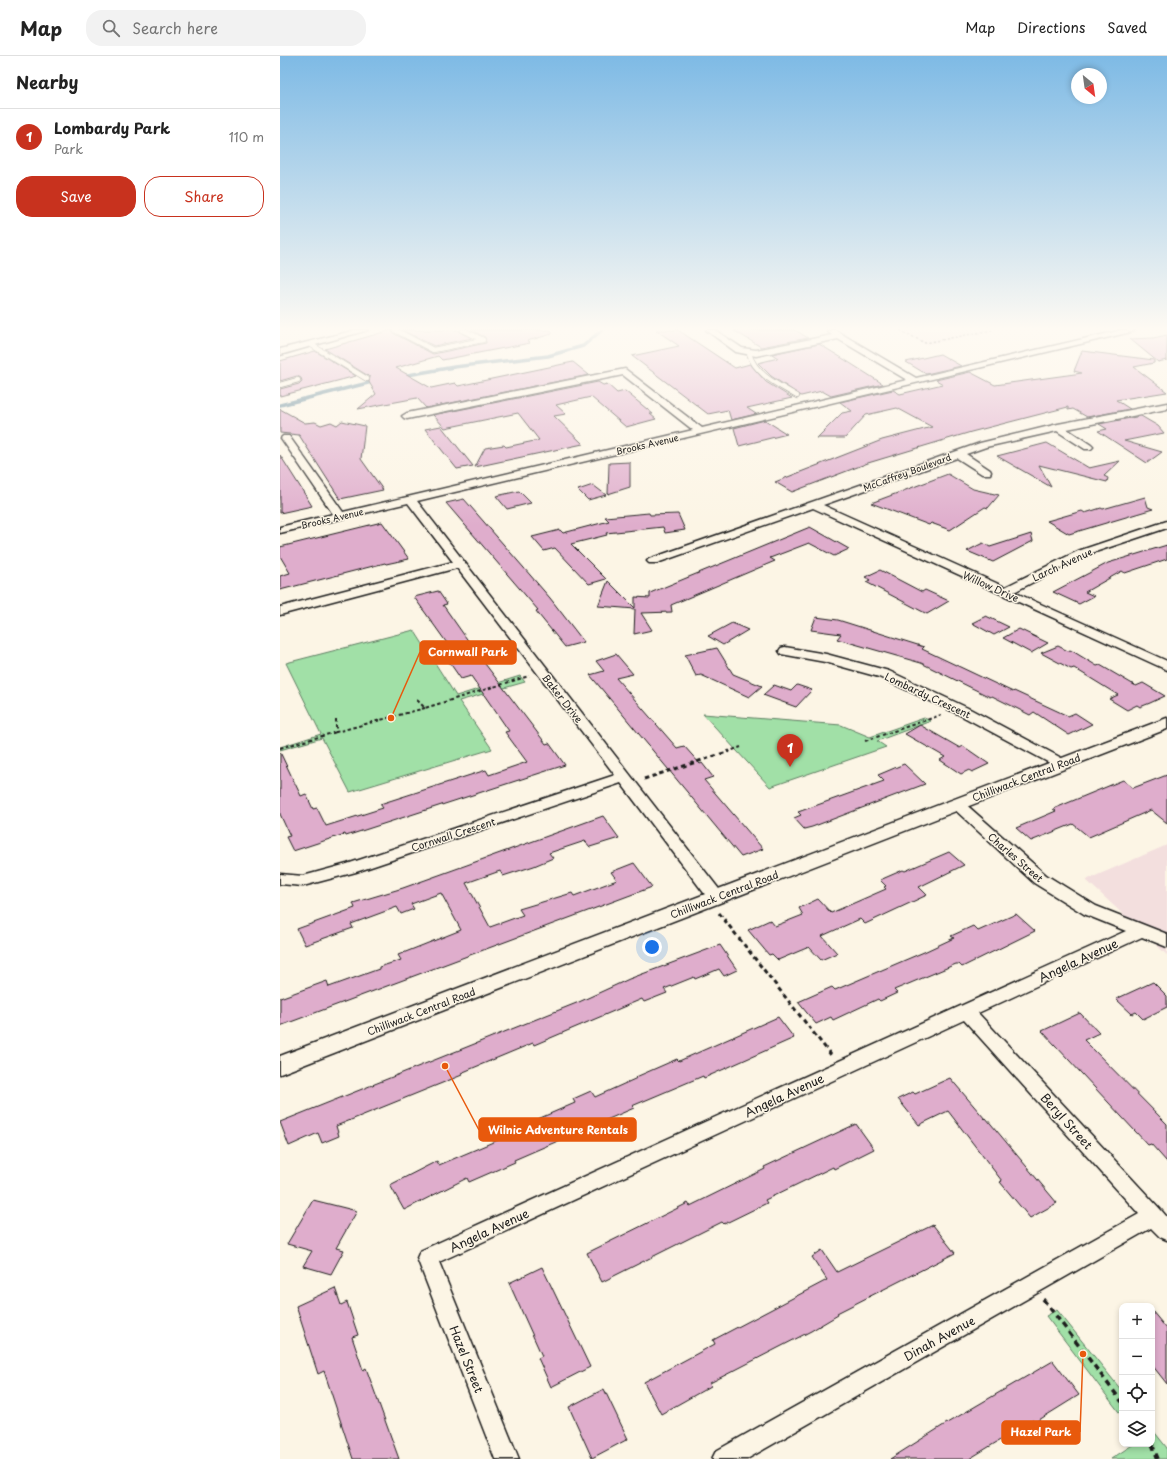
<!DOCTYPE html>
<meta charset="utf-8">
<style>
:root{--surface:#fff;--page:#f2f2f2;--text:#222;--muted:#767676;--line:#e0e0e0;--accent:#c8321e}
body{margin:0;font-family:"Playpen Sans",sans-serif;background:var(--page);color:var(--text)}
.controls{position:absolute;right:12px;bottom:12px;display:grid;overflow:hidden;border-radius:8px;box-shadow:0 2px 6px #0003}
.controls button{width:36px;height:36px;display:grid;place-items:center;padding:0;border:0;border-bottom:1px solid var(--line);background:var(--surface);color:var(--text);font:20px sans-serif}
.compass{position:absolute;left:791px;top:12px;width:36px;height:36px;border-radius:50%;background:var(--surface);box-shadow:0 2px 6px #0003;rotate:151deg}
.you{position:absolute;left:372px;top:891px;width:14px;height:14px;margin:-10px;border:3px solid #fff;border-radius:50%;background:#1a73e8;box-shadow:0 0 0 6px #1a73e833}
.badge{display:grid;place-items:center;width:26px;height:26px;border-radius:50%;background:var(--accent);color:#fff;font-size:13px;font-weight:700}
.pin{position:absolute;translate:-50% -33px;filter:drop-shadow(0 1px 2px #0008)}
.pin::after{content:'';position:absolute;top:21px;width:14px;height:12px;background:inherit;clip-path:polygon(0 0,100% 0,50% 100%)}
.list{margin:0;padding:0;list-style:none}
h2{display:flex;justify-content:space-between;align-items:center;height:52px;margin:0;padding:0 16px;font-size:17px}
h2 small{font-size:13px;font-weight:400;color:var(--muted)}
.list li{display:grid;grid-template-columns:26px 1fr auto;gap:12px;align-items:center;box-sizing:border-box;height:56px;padding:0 16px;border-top:1px solid var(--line)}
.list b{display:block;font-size:15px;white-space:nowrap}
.list p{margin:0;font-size:13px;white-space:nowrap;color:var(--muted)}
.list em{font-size:13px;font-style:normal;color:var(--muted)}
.actions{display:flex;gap:8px;padding:12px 16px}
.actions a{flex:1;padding:9px 0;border:1px solid var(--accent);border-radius:16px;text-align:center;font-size:14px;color:var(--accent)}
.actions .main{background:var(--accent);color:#fff}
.icon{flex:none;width:22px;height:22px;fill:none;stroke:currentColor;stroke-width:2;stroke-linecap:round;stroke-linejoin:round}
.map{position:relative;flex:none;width:887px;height:1403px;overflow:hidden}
header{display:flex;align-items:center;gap:24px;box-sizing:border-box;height:56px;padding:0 20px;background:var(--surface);border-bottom:1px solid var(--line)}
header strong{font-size:19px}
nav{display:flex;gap:22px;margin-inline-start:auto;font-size:14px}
.search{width:280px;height:36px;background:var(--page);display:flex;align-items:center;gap:10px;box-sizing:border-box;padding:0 14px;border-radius:16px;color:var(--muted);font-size:15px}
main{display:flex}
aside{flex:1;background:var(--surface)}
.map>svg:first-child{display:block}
</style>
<header>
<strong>Map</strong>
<div class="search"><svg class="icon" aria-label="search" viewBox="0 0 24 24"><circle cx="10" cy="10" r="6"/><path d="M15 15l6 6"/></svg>Search here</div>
<nav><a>Map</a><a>Directions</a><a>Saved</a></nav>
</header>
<main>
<aside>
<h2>Nearby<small></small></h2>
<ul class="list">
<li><span class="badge">1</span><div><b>Lombardy Park</b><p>Park</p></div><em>110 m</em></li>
</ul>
<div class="actions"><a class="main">Save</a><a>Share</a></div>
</aside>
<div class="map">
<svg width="887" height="1403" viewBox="0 0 887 1403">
<rect width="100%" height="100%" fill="#fcf5e5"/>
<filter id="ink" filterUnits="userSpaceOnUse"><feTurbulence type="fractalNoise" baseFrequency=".025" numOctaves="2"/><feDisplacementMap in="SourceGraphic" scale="8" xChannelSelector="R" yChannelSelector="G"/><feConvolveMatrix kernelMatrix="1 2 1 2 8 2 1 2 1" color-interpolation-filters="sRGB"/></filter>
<g filter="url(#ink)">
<path fill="#f3dfde" d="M618 274H717L646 289Z
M887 789V899L806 824Z"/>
<path fill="#a1e0a7" stroke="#5e7e62" d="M134 574 176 640 240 620 245 626 179 645 212 693 70 736 42 682 0 694V691L41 678 6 607Z
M423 658 561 669 590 681 644 662 651 665 597 685 606 691 490 731Z
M777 1254 842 1335V1360L766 1260Z
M872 1373 887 1392V1403H831L854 1388H872Z"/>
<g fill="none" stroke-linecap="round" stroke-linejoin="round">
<path stroke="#588092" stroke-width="3.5" d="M122 320 174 311 268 300 303 290 322 274
M0 349 96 325"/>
</g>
<path fill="#dfadcc" stroke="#1c1c1c" d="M111 274 113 277 153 298 206 287 205 281 191 274H271L272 278 247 285 250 287 162 304 158 300 116 312 151 332 175 327 178 330 293 306 309 319 146 352 137 342 78 353 96 338 89 326 90 321 45 293Z
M122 274H179L181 277 192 282 154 290Z
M376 274H398L455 312 470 308 486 326 512 342 467 352 476 358 451 364 448 354 428 358 352 300 399 290Z
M453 274H515L528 282 481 291Z
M887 279V304L878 306 850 283 873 282Z
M539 288 562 302 603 328 551 340 542 335 521 340 491 320 478 307 498 302 492 298Z
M35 295 76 320 0 340V333L19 328 22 325 21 322 17 320 0 325V305Z
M802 295 874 304V307L854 311 887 336 836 344 850 353 807 361 793 353 788 354V351L691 376 588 407 512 436 495 426 602 384 652 371 617 352 586 359 565 382H537L562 357 572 355 560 346 613 334 620 338 663 328 656 324 690 316 715 329 802 317 794 315Z
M660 298 681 310 646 318 626 306Z
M318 326 323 329 327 328 337 337 345 335 373 358H370L376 363 346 371 311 341 276 349 286 358 274 360 303 388 195 411 205 392 224 389 226 391 259 384 238 357 165 372 153 359Z
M0 353 25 367 35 366 41 369 51 366 57 369 62 365 85 370 81 403 103 434 60 443 19 379 0 377Z
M861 360 878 370 884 377 844 385 882 396 867 407 818 375 827 373 819 368Z
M485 364 507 378 459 390 454 372Z
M161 370 193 410 177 413 145 373Z
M767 387 809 412 840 405 824 420 828 422 827 426 759 409 771 431 717 400Z
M0 399 19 429 32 450 0 457Z
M350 406V431L328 438 329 407Z
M668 418 693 433 719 439 708 452 705 451 670 474 651 467 649 469 591 447Z
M313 429 326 439 308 444 298 434Z
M239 435 251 447 227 453 216 440Z
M865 441 868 451 873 453 789 478 767 465 802 455 805 457 821 452 823 453Z
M184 443 270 542 304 586 285 591 259 559 256 555 258 554 166 447Z
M369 457 370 459 398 458 405 474 385 477 383 471 326 477 327 479 291 488 326 523 309 528 275 492 264 495 252 481 280 474 283 477 329 465 325 461Z
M102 466 129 503 106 508 105 507 0 534V520L10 517 0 500V491Z
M530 471 569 493 554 500 529 487 490 502 495 505 391 549 392 556 361 557 372 574 354 578 355 553 318 550 328 525 355 552V541L370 542V537Z
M751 478 753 485 713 506 687 495 703 487 710 491Z
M887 489V503L845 517 842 515 805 536 814 540 799 548 773 536 828 507Z
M600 514 642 536 645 534 669 545 647 558 586 526 590 524 585 521Z
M158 535 167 548 163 549 196 596 266 688 269 687 285 709 66 780 65 778 13 795 6 781 10 780 0 758V696L21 740 26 738 33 753 37 752 46 770 103 752 100 748 150 732 206 714 209 719 247 706 225 676 229 675 191 620 181 623 165 600 174 597 134 541Z
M706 560 729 571 714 579 692 567Z
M536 561 558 564 644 591 642 593 733 636 734 635 788 660 795 657 812 668 789 679 754 656 750 659 712 640 710 641 641 607 557 583 561 578 531 574Z
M452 567 468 574 443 589 428 580Z
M739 573 768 587 751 597 723 582Z
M778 590 788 595 790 594 794 596 817 610 820 609 856 630 863 627 885 640 870 647 860 651 857 649 847 654 829 643 838 639 794 612 791 613 761 597Z
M437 592 453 618 482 630 469 641 421 619 416 620 405 599Z
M336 598 353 618 336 622 397 692 404 690 420 708 422 707 433 721 424 724 483 793 461 801 310 619 324 615 316 605Z
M494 629 511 635 517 629 532 634 516 651 483 639Z
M640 669 680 692 683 690 709 708 692 716 689 714 681 718 660 704 665 701 625 678Z
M624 708 645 728 532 771 524 773 514 762 521 759 518 756 604 725 598 719Z
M887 719V767L871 754 809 781 793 768 751 785 736 772 776 755 773 753 843 724 853 732Z
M323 760 339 782 310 791 305 785 269 797 273 802 254 810 223 820 220 815 186 827 210 871 243 859 239 853 292 837 294 840 337 824 331 816 354 807 372 831 0 970V942L47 925 49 931 99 913V911L121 904 118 899 181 874 161 837 131 848 134 853 121 858 117 851 71 868 73 872 25 889 17 873 75 852 73 847 123 832Z
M669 796 684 809 639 831 647 839 585 868 580 863 542 880 557 897 541 904 529 891 498 904 492 898 489 899 468 874 490 864 495 870 523 859 519 852 538 843 551 857 606 833 604 831 606 830 600 824 623 814 625 815Z
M736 858 755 875 682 911 679 908H676L614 934 617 937 600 945 598 943 553 964 551 961 536 968 518 946 552 931 555 934 644 896 674 882 671 880 693 870 698 875Z
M440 889 457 914 444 920 439 913 415 923 414 921 384 933 387 937 364 946 362 943 254 989 253 987 181 1017 182 1019 56 1070 59 1080 42 1087 38 1077 9 1090 0 1066 299 946 349 923Z
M873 926 887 940V951L863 963 856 956 852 958 836 943Z
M800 957 819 977 804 984 887 1068V1106L871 1088 868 1089 762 975Z
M498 961 514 982 424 1022 423 1020 352 1050 354 1052 234 1104 235 1106 189 1126 187 1122 124 1154 110 1129 157 1105 159 1109 239 1075 237 1072 295 1047 293 1043 311 1035 315 1041 357 1022 356 1021 397 1003 399 1005Z
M670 1022 705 1063 706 1062 777 1147 750 1162 720 1126 722 1125 668 1055 639 1069 618 1043 633 1036 635 1038Z
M576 1068 594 1093 554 1113 553 1111 485 1144 487 1147 444 1168 442 1166 322 1226 307 1197 408 1147 410 1150 485 1113 484 1111Z
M33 1144 77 1155 56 1192 64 1194 51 1218 23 1210 32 1195 7 1188Z
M653 1169 675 1197 557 1257 558 1259 531 1275 430 1327 431 1330 381 1358 364 1326 435 1288 433 1284 547 1224 532 1201 542 1194 557 1216Z
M262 1211 310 1311 271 1331 258 1302 262 1300 229 1227Z
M55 1232 61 1249 67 1246 78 1279 72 1281 83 1314 86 1312 119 1403H73L44 1315 38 1318 16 1250Z
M872 1255 887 1273V1328L872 1309Z
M773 1305 799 1339 754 1367 753 1364 689 1403H610L667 1367Z
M324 1333 348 1383 312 1402 289 1351Z"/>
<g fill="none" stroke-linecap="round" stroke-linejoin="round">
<defs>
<path id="service" d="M115 274 153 294 203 284 183 274
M30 288 87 323
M469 297C475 319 499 329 517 340
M0 329 18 324"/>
<path id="minor" d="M76 274H88L0 299V293Z
M426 274H435L462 292 476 294 552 279 547 275 555 274 636 322 842 274H855L851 276 137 445 442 837 444 841 442 845 436 847 430 845 341 727 76 816 23 830 0 828V818L23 820 67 808 335 719 177 512 0 559V551L173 506 128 447 0 477V471L53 458 1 382 3 380H9L63 456 413 374 343 319 127 363 124 362 122 360 127 357 345 313 422 372 627 324 558 283 476 300 456 296Z
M887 347V353L787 373 811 389 813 391 811 393H805L777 375 706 391 686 398 710 414 711 416 710 418H702L677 402 543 449 725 531 798 495 887 465V472L806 499 734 536 887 605V614L533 452 377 507H369L367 505 369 503 700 387 778 368Z
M505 591 546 598 609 615 690 653 787 705 789 708 787 711H777L680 659 599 621 545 606 501 598 499 595 501 592Z
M677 743 682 745 766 819 816 850 887 878V891L862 881 698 957 881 1154 887 1161V1184L880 1181 871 1172 467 1403H432L436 1395 859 1158 684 964 159 1206 239 1403H215L137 1202 140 1195 846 875 804 858 754 827 672 751 670 748 672 745Z"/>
<path id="tertiary" d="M887 662V673L0 1018V1000Z"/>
</defs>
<use href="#service" stroke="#1c1c1c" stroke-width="6"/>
<use href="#minor" stroke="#1c1c1c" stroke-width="3"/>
<use href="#tertiary" stroke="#1c1c1c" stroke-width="3"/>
<path stroke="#1c1c1c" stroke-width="1.5" stroke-dasharray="2.5 2" stroke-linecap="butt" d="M620 274 645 287 712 274"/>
<path stroke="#1c1c1c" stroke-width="2" stroke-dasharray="3.5 2.5" stroke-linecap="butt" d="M137 644 145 652 249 620
M56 663V676L145 652
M585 685 661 659
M0 692 56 676
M447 696 461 691"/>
<path stroke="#1c1c1c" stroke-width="3" stroke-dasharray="4.5 3.5" stroke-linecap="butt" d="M364 723 450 695
M439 857 551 999"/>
<path stroke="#1c1c1c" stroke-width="3.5" stroke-dasharray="6 4.5" stroke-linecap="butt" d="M763 1243 842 1346
M872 1388 878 1403"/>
<use href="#service" stroke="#fcf5e5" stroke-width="4.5"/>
<use href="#minor" fill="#fcf5e5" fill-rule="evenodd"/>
<use href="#tertiary" fill="#fcf5e5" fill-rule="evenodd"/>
</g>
</g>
<linearGradient id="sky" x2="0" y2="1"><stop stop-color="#7ebae5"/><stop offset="0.58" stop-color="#fefaf3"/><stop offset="1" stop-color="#fefaf3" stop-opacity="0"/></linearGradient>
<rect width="887" height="470" fill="url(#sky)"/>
<g text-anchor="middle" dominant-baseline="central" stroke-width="3" stroke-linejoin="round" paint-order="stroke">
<g font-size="9" fill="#1c1c1c" stroke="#fcf5e5">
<text transform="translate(367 388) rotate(-13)">Brooks Avenue</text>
<text transform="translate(627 416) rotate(-20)">McCaffrey Boulevard</text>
<text transform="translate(52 462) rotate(-13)">Brooks Avenue</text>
</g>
<g font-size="10" fill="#1c1c1c" stroke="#fcf5e5">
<text transform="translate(782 508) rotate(-25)">Larch Avenue</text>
<text transform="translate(711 530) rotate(24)">Willow Drive</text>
<text transform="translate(648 639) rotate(25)">Lombardy Crescent</text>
<text transform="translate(283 642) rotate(52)">Baker Drive</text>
<text transform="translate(746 721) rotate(-21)">Chilliwack Central Road</text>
<text transform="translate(173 778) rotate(-18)">Cornwall Crescent</text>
<text transform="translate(736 801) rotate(41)">Charles Street</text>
<text transform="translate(444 838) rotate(-21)">Chilliwack Central Road</text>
<text transform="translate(141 955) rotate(-21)">Chilliwack Central Road</text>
</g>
<g font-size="12" fill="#1c1c1c" stroke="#fcf5e5">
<text transform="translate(798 904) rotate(-25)">Angela Avenue</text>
<text transform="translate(504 1039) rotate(-25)">Angela Avenue</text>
<text transform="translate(787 1065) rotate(48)">Beryl Street</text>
<text transform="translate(209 1174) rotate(-25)">Angela Avenue</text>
<text transform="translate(659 1282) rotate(-29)">Dinah Avenue</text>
<text transform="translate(187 1303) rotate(68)">Hazel Street</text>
</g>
</g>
<path fill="none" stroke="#e8590c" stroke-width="1.5" d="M111 662L140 596M165 1010L199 1074M803 1298L800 1376"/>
<g fill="#e8590c" stroke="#fcf5e5" stroke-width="1.5">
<circle cx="111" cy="662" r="4"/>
<circle cx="165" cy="1010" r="4"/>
<circle cx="803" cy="1298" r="4"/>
</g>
<g fill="#e8590c" stroke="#e8590c" stroke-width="1.5">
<rect x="140" y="585" width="96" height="23" rx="4"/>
<rect x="199" y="1062" width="157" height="23" rx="4"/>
<rect x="722" y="1365" width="78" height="23" rx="4"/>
</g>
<g font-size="11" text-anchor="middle" font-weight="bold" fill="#fff">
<text x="188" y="600">Cornwall Park</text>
<text x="278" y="1078">Wilnic Adventure Rentals</text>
<text x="761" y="1380">Hazel Park</text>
</g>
</svg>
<div class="controls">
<button>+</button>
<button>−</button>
<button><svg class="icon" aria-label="locate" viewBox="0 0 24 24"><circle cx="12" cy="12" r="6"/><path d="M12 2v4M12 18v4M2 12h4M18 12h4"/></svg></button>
<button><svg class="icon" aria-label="layers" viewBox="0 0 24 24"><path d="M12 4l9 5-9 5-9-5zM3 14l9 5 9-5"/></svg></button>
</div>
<svg class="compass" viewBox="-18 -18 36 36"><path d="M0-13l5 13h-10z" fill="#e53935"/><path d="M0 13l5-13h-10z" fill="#767676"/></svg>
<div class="you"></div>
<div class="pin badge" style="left:510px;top:711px">1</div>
</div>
</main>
